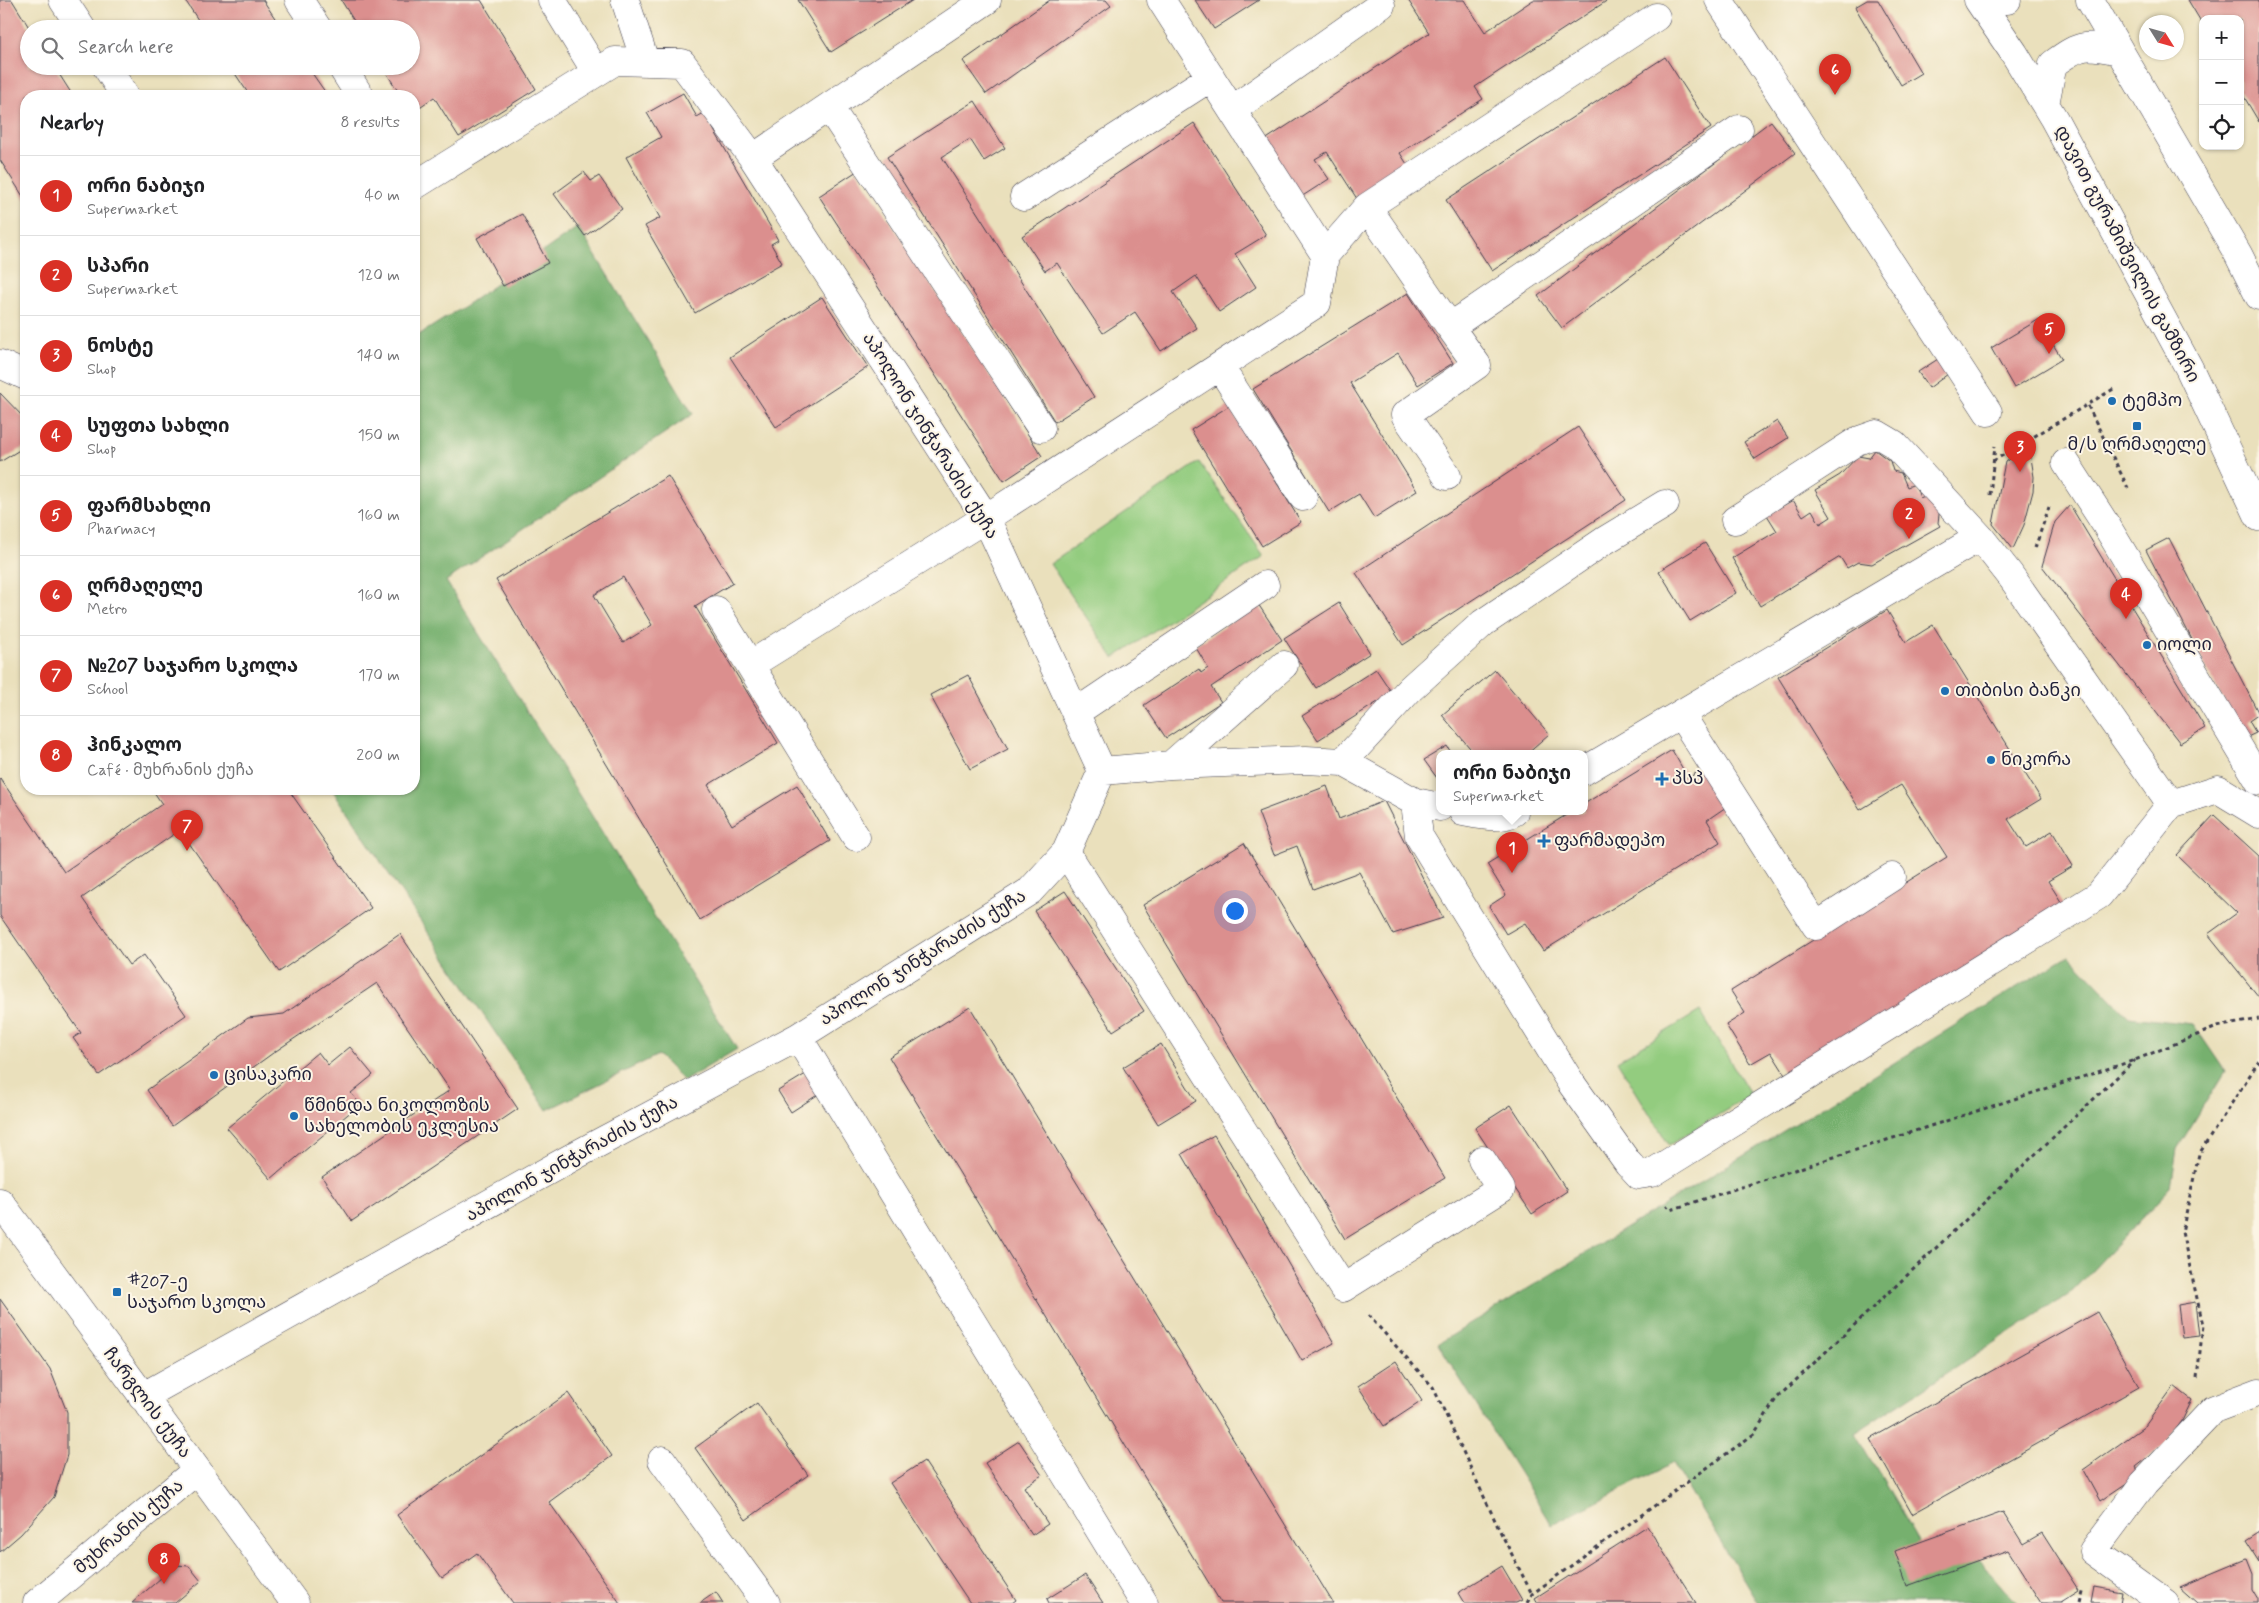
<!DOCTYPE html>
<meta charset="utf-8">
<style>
:root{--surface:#fff;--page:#f2f2f2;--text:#202124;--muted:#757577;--line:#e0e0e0;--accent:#d93025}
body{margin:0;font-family:Mynerve,"Noto Sans Georgian",sans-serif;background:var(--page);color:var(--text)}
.controls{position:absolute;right:15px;top:15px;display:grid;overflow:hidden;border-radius:10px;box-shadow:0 1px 4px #0004}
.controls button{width:45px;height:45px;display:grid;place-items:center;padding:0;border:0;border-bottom:1px solid var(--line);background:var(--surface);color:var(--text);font:25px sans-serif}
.compass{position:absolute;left:2139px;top:15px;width:45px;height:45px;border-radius:50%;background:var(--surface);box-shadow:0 1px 4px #0004;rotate:127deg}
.you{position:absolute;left:1234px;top:910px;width:18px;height:18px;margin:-12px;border:4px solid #fff;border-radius:50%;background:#1a73e8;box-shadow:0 0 0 8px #1a73e833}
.badge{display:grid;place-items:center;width:32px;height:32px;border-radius:50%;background:var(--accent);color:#fff;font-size:16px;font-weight:700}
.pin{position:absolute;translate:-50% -41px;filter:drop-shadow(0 1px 2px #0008)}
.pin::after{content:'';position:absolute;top:26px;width:18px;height:15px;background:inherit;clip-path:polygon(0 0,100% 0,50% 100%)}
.popup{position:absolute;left:1436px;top:750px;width:152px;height:65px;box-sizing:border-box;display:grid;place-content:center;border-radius:10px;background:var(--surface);filter:drop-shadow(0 1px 4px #0005);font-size:16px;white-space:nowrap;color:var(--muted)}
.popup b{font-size:19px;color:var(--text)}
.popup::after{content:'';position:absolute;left:50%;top:100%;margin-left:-10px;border:10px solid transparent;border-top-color:var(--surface)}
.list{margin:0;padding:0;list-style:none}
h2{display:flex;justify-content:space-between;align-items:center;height:65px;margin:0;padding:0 20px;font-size:21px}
h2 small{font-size:16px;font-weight:400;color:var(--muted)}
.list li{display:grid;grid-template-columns:32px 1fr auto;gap:15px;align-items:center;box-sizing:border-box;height:80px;padding:0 20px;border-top:1px solid var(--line)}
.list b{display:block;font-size:19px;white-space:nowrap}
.list p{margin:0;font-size:16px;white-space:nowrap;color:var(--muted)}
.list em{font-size:16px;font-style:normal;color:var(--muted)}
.icon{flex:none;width:28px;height:28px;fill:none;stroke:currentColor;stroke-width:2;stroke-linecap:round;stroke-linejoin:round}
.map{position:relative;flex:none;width:2259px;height:1603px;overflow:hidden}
.search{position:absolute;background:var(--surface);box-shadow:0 1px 4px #0004;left:20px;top:20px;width:400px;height:55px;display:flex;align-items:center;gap:12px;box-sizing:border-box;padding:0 18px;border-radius:28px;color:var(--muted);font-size:19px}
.panel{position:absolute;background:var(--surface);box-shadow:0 1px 4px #0004;left:20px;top:90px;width:400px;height:705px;border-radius:20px}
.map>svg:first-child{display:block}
</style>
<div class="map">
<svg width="2259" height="1603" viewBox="0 0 2259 1603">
<rect width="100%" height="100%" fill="#fcf5e5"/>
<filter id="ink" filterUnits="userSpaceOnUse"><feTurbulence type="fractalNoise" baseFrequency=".02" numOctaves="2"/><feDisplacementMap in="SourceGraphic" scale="10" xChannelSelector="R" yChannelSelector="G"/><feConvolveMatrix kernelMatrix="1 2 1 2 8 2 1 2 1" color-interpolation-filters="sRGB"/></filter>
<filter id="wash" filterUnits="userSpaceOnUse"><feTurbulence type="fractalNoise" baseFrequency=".0096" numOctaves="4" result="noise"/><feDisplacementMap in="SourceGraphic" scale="20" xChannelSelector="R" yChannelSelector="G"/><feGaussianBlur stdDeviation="1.12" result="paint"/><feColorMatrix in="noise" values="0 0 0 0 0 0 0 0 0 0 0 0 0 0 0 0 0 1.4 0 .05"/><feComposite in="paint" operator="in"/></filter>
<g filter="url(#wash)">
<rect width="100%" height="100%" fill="#eae0bc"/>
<path fill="#93cc7f" stroke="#5a775d" d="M1199 462 1264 556 1114 658 1050 564Z
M1700 1011 1751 1095 1669 1145 1617 1061Z"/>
<path fill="#76b06e" stroke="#4c6954" d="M578 227 693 414 446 581 737 1049 684 1081 658 1055 547 1110 332 789H414V338L469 303Z
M2069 955 2129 1017 2193 1024 2225 1071 2177 1149 2171 1187 2073 1291 1855 1433 1937 1573 1978 1559 2016 1603H1758L1673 1463 1552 1525 1438 1344Z"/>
<g id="blocks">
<path fill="#db8f8e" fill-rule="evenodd" d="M0 0H12L30 29H29V66H54L73 96H26V201L0 160Z
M185 0H263L282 29H204Z
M341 0H481L536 89 459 137 434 97 414 111V96H401L382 66H411V29H359Z
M798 0H913L831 52Z
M1050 0H1106L1111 6 986 94 963 61Z
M1195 0H1259L1214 29Z
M1408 0H1464L1485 32 1533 0H1608L1475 87 1483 99 1400 153 1412 172 1361 205 1327 152 1315 159 1329 179 1301 197 1265 140 1429 33Z
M1867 0H1878L1921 73 1901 85 1855 7Z
M2188 0H2259V122L2240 90V19H2203V25Z
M1665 57 1711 128 1492 271 1446 200Z
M230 66H307L328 96H250Z
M683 93 697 117 704 113 778 240 771 244 782 263 695 313 645 226 660 218 626 157 661 137 647 113Z
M975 101 1005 148 984 161 970 139 942 157 1094 397 1055 422 887 157Z
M1771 121 1795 153 1562 328 1538 296Z
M1194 123 1266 235 1235 254 1256 287 1219 312 1196 276 1173 292 1197 328 1161 351 1135 312 1103 333 1057 263 1045 271 1022 236Z
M857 171 1042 456 1004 481 819 196Z
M584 172 591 181 599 176 622 209 585 236 554 194Z
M522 214 548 263 503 286 477 238Z
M1408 293 1453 363 1418 385 1398 353 1350 383 1417 491 1374 518 1359 494 1329 512 1253 389Z
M822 297 868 367 776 427 730 357Z
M2038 320 2062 359 2014 388 1991 348Z
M1938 359 1948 374 1929 388 1918 372Z
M0 393 26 420V446L0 462Z
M1229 406 1301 522 1262 546 1191 430Z
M1777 421 1788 438 1755 459 1744 442Z
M1578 427 1626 500 1403 645 1356 573Z
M2029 445 2034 477 2033 491 2024 525 2013 549 1993 524 2005 462Z
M1875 450 1890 461 1893 471 1901 473 1907 487 1915 484 1920 498 1927 495 1940 506 1938 523 1940 526 1872 564 1858 562 1847 568 1840 557 1760 606 1732 558 1777 531 1767 515 1793 500 1803 516 1812 510 1820 524 1831 517 1815 490 1840 475 1858 456 1869 458Z
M668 476 733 583 695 606 778 743 708 785 732 825 797 785 830 841 700 920 496 580ZM623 577 652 625 623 643 594 595Z
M2070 505 2205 728 2180 743 2042 566 2055 522Z
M2169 538 2259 714 2249 721 2256 733 2243 739 2146 550Z
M1705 543 1736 593 1690 621 1659 571Z
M1339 603 1370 653 1316 688 1284 638Z
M1258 604 1282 640 1211 687 1221 702 1166 738 1144 705 1199 669 1201 673 1208 668 1195 646Z
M1887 610 1906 642 1933 625 2041 799 2008 819 2026 847 2052 831 2073 866 2048 881 2065 908 1788 1079 1771 1052 1750 1064 1726 1025 1745 1013 1731 991 1947 857 1901 785 1860 810 1778 677Z
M1376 669 1392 693 1318 740 1302 716Z
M1495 670 1549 734 1526 754H1475L1442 715Z
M968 675 1008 749 970 769 930 695Z
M1447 746 1452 754H1440V778H1437L1424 760Z
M1672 750 1688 778 1706 767 1729 805 1707 820 1720 842 1543 951 1525 923 1506 934 1489 906 1506 895 1487 864 1571 812H1584V804Z
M0 778 64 872 162 804 152 789H288L371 908 279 972 180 830 82 898 129 965 144 955 186 1015 99 1075 73 1038 81 1033 0 916Z
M1327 786 1339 819 1384 801 1443 918 1393 934 1359 872 1313 889 1297 846 1274 855 1258 812Z
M2214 815 2259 856V997L2208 934 2237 913 2177 855Z
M1244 843 1445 1178 1345 1239 1143 905Z
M1065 891 1144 1011 1113 1031 1034 911Z
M400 934 518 1109 352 1221 322 1177 450 1090 377 983 273 1053 172 1126 147 1090 248 1018 284 1014Z
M970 1007 1072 1175 1333 1603H1221L889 1057Z
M1161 1044 1196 1101 1158 1124 1123 1067Z
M350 1047 373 1075 351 1093 360 1104 271 1179 227 1128 318 1052 328 1065Z
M809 1072 822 1092 791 1112 778 1091Z
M1511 1105 1567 1191 1532 1214 1475 1128Z
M1214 1135 1334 1343 1302 1361 1182 1154Z
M0 1299 50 1369 67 1412V1455L54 1497 21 1534 0 1552Z
M2195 1302 2199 1336 2182 1338 2178 1305Z
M2097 1312 2139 1387 1912 1514 1870 1439Z
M1396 1361 1422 1401 1384 1426 1358 1386Z
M2174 1386 2192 1400 2182 1421 2163 1446 2136 1467 2140 1474 2100 1501 2083 1470 2145 1426Z
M568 1393 612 1456 549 1502 620 1603H513L477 1553 442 1578 397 1515Z
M757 1403 808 1475 746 1520 695 1448Z
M1019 1441 1042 1475 1024 1487 1048 1524 1032 1535 985 1463Z
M924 1461 1016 1600 1012 1603H970L890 1483Z
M2003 1512 2023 1544 2042 1533 2079 1591 2060 1603H2042L2008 1550 1907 1586 1895 1551Z
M1647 1526 1696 1603H1538L1535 1598Z
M2259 1531V1562L2245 1540Z
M2247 1559 2253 1574V1589L2259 1599V1603H2198L2180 1587Z
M176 1565 189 1566 201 1581 175 1603H132Z
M1502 1566 1522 1600 1516 1603H1464L1458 1593Z
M1085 1575 1103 1603H1049L1047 1599Z
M2094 1587 2122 1592 2120 1603H2091Z
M716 1592 723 1603H700Z"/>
</g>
</g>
<g filter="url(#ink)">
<use href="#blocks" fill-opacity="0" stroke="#403e4e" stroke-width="1"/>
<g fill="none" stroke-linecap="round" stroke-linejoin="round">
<defs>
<path id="minor" d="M63 0 82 29
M299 0 318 29
M552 0 596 72
M625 0 645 61
M1719 0 1988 412
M106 66 125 96
M341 66 360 96
M829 107 1041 428
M1232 110 1381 5
M753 158 987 0
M1024 197 1211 77
M1367 207 1450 327 1739 129
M1325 255 1367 207 1656 17
M0 364 26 376
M1220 367 1303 497
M2066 463 2106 525 2259 781
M1447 476 1405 415 1477 365 1450 327
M1735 520 1857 441 1877 434 1894 444 1980 537 2010 575 2171 804 2218 789 2259 814
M716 610 856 837
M750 665 986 518 1317 303 1325 255 1161 0
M1075 713 1265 585
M1681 715 1816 926 1892 877
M1343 762 1410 689 1483 623 1604 541 1665 504
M1171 765 1284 665
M1102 771 1171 765 1306 760 1343 762 1415 802 1440 807
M1584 771 1980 537
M1415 802 1419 836 1571 1083 1628 1163 1639 1175 1652 1173 2099 895 2171 804
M1463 812C1479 815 1500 820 1514 812
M1066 852 1343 1288 1501 1189 1482 1160
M798 1037 1144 1603
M0 1202 295 1603
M142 1397 578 1154 798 1037 1030 891 1066 852 1102 771 986 518 753 158 682 63 615 61 414 186
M662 1460 766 1603
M37 1603 197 1470
M2165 1603 2093 1551 2144 1483 2214 1409 2259 1392"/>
<path id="major" d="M1978 0 2014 53 2054 119 2189 368 2259 517
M2001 0H2007
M2090 0 2238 254 2259 296
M2045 104 2053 64C2081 43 2086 44 2119 51"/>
</defs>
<use href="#minor" stroke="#403e4e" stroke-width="29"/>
<use href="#major" stroke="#403e4e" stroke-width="29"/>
<path stroke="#403e4e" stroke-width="3" stroke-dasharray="4 4" stroke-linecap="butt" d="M2088 406 2128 488
M1993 461 2115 388
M1990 495 1995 446
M2035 548 2049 507
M1666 1205 1670 1210 2135 1060 2217 1027 2259 1019
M1368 1315 1433 1387 1499 1529 1532 1594
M2197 1378 2203 1325 2182 1232 2199 1154 2259 1061
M1527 1603 1532 1594 1754 1434 1776 1399 2135 1060
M2079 1603 2083 1588"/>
<use href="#minor" stroke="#fff" stroke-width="28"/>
<use href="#major" stroke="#fff" stroke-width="28"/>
</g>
</g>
<g fill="#1f6fb2" stroke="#fcf5e5" stroke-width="2">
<circle cx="2112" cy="401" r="5"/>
<rect x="2132" y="421" width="10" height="10" rx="2.5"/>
<circle cx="2147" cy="645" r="5"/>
<circle cx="1945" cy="691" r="5"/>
<circle cx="1991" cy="760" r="5"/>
<path d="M1659.5 771.5h5v5h5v5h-5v5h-5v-5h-5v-5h5z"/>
<path d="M1541.5 833.5h5v5h5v5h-5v5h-5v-5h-5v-5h5z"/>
<circle cx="214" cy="1075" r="5"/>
<circle cx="294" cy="1116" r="5"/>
<rect x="112" y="1287" width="10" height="10" rx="2.5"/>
</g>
<g text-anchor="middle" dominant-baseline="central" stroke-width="4" stroke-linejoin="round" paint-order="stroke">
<g font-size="18" fill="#22223b" stroke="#fcf5e5">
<text transform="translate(2127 254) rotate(62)">დავით გურამიშვილის გამზირი</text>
<text transform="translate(930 436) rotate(58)">აპოლონ ჯინჭარაძის ქუჩა</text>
<text transform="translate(923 958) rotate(-32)">აპოლონ ჯინჭარაძის ქუჩა</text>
<text transform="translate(572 1159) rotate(-29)">აპოლონ ჯინჭარაძის ქუჩა</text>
<text transform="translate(147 1403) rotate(53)">ჩარგლის ქუჩა</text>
<text transform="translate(129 1527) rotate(-40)">მუხრანის ქუჩა</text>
</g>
<g font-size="18" fill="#22223b" stroke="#fcf5e5" text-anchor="start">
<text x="2122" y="401">ტემპო</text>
<text x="2137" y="445" text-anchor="middle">მ/ს ღრმაღელე</text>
<text x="2157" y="645">იოლი</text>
<text x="1955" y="691">თიბისი ბანკი</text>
<text x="2001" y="760">ნიკორა</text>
<text x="1672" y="779">პსპ</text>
<text x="1554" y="841">ფარმადეპო</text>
<text x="224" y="1075">ცისაკარი</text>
<text x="304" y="1106">წმინდა ნიკოლოზის<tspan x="304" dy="21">სახელობის ეკლესია</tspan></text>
<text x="127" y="1282">#207-ე<tspan x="127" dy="21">საჯარო სკოლა</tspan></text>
</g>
</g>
</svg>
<div class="controls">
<button>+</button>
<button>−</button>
<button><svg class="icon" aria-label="locate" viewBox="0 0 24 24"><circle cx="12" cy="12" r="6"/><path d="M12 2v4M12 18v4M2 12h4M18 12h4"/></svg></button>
</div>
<svg class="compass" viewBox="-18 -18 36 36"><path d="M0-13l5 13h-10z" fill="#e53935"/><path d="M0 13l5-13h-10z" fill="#757577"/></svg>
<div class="you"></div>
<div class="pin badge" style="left:1512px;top:873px">1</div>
<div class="popup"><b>ორი ნაბიჯი</b>Supermarket</div>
<div class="pin badge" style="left:1909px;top:539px">2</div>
<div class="pin badge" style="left:2020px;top:472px">3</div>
<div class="pin badge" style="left:2126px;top:619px">4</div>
<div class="pin badge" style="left:2049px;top:354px">5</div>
<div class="pin badge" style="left:1835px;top:95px">6</div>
<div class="pin badge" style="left:187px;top:851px">7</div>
<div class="pin badge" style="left:164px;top:1584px">8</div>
<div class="search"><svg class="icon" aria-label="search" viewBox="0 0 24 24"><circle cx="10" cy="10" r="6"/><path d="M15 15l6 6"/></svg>Search here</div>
<section class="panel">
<h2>Nearby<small>8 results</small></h2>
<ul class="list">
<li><span class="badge">1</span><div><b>ორი ნაბიჯი</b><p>Supermarket</p></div><em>40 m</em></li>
<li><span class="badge">2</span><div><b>სპარი</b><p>Supermarket</p></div><em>120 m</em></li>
<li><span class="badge">3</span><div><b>ნოსტე</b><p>Shop</p></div><em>140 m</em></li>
<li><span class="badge">4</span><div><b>სუფთა სახლი</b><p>Shop</p></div><em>150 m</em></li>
<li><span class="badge">5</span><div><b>ფარმსახლი</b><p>Pharmacy</p></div><em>160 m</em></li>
<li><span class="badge">6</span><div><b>ღრმაღელე</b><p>Metro</p></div><em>160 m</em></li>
<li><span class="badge">7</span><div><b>№207 საჯარო სკოლა</b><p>School</p></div><em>170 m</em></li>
<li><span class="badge">8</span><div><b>ჰინკალო</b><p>Café · მუხრანის ქუჩა</p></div><em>200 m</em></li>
</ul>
</section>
</div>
